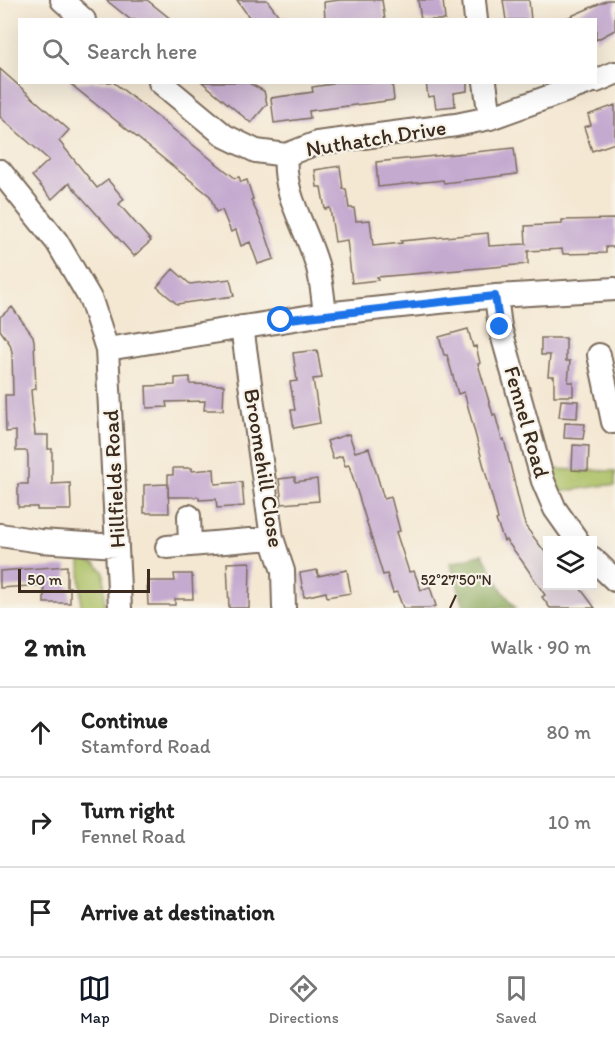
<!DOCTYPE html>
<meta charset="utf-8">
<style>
:root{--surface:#fff;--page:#f2f2f2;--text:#222;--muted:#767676;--line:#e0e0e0;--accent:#111827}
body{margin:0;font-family:Itim,sans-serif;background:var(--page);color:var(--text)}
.controls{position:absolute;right:18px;bottom:18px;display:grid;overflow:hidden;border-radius:0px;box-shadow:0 6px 24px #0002}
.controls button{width:54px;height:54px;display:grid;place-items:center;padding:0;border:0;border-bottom:2px solid var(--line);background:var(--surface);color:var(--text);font:30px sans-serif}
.scale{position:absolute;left:18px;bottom:15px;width:132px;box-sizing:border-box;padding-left:6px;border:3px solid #3b2a1e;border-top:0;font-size:16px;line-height:21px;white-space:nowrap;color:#3b2a1e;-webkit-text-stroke:4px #f7f3e8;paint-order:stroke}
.stop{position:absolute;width:18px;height:18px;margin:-14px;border:4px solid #1a73e8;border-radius:50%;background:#fff}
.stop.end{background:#1a73e8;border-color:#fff;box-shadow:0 2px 6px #0008}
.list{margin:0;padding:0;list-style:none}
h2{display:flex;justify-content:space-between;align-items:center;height:78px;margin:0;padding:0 24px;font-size:26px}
h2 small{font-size:20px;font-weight:400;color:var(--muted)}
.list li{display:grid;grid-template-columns:39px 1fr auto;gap:18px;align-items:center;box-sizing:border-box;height:90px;padding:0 24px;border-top:2px solid var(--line)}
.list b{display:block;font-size:22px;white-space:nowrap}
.list p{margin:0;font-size:20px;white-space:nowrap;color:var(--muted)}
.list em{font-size:20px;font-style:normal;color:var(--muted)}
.icon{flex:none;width:33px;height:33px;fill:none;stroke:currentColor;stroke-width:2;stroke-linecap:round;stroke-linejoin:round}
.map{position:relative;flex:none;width:615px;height:608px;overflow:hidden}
.search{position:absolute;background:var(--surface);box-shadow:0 6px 24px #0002;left:18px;right:18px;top:18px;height:66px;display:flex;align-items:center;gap:15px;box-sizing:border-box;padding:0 21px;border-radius:0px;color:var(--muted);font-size:22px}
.sheet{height:348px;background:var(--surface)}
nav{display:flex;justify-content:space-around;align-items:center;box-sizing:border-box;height:84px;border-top:2px solid var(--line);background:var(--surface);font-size:16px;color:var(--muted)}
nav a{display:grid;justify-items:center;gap:3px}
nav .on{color:var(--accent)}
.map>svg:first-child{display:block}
</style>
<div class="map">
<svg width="615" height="608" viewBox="0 0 615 608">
<rect width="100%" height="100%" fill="#f7f3e8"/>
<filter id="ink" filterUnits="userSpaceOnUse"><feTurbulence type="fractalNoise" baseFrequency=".0167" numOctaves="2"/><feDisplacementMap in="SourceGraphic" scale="12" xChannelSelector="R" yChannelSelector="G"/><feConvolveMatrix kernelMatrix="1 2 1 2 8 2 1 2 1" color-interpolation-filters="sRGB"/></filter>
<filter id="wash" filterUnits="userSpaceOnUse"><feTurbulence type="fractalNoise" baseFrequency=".008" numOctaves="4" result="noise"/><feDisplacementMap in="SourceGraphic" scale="24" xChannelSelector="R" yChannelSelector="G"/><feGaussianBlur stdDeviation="1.35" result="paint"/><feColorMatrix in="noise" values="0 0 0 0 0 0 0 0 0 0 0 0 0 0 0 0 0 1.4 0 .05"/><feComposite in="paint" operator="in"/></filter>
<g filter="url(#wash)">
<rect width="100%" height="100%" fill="#f4e8d3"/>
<path fill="#aabf63" stroke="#727440" stroke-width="1.5" d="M549 469 615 471V486L606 485 560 492Z
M80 559 95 563 104 572 105 608H81Z"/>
<path fill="#87a659" stroke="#61683c" stroke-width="1.5" d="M483 554 502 590 516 608H465L450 563Z"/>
<g id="blocks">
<path fill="#c5aad0" d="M106 0H147L172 20H131Z
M237 0H267L282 20H251Z
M340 0H382L385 20H325L324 2Z
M418 0H443L445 20H421Z
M503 0H529L531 20H506Z
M608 0H615V30L596 40V20H562Z
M0 69 69 130 59 141 97 188 108 180 124 199 119 204 151 241 134 256 69 183 52 199 32 176 49 160 0 117Z
M68 82H113L235 178 239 177 241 182 247 180 253 199 251 200 263 226 274 259 258 264 250 242 241 246 236 230 231 232 222 210 216 212 210 196Z
M202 82H247L264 91 267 104 251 123Z
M332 82H392L394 100 309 111 310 118 274 123 271 98 313 92 312 87 332 84Z
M426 82H467V91L454 93 455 106 436 108 434 96 428 97Z
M615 105V143L592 151 584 127 591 125 588 115Z
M514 148 517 174 444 183 443 180 378 187 376 162Z
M340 166 343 189H346L349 208H354L356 221 370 220 373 246 402 243 401 241 488 233 489 246 526 244 525 226 562 224V220L615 219V247H606V253L563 254 562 249 528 251V264L377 277 378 280 352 283 347 240 335 242 330 208 325 209 321 187H317L315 170Z
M173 269 190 284 230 279 234 296 177 304 157 287Z
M12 307 33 336 34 341 36 389 31 390 35 435H48V449H52V484L70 483 71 510H37V507H18V484H28V456L27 451H16V431L6 432 5 395H13L12 352 10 344 0 330V317Z
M468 329 473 347 476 346 480 363 478 364 493 415 495 414 502 440 504 439 523 518 526 527 548 556V585H578L595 608H550L542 597 545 595 522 561 506 540 504 541 496 520 498 519 464 392 458 394 447 355H444L439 337Z
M541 338H566V361H570L568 382H573V396H554V376H548L550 355H541Z
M317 350 322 378 313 379 320 423 294 428 291 410H295L290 382 297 381 293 353Z
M190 377V384L224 385 223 410H204L205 401 166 402 167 407 147 408 146 386 175 385V378Z
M561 400 578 401 577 418 559 417Z
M565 423 585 424 583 439 564 438Z
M349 434 355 452 369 448 384 499 391 497 400 531 396 532 409 572 414 571 421 590 430 587 436 606 429 608H403L397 592 393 593 387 574 383 575 349 465 345 466 342 456 333 459 327 441Z
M573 445 589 446 588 471 572 470Z
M173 468H192V471L214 469 215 484 242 482 244 506 217 508 216 499 199 500V497H168V475H173Z
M295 477V482L317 479 319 501 282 504 279 479Z
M168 484 169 513H144V485Z
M250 562 249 608H229L227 563Z
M67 566V587H70V603H44V585L0 588V571Z
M317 570 318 576 347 570 351 593 327 597 326 592 304 597 300 573Z
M174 574H192L193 599H175V605H148L147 581H175Z"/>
</g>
</g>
<g filter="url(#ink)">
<use href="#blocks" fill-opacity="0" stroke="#7c6c5d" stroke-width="1.5"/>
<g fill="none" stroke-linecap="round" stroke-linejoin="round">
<defs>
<path id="minor" d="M62 0 84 20
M474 0 476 20
M596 81 615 73
M160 82 225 136 256 151 286 155
M485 82 490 118
M0 171 57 242 91 300 107 349 120 608
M496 296 500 327 543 481 555 509 577 540
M325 314C323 299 322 283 318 268 308 230 282 195 286 155L317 143 456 125 490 118 590 82
M242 327 272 538 283 571 284 608
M107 349 325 314 496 296 615 289
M599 355 613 422
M189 516 190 545
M0 535 40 541 117 546
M167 547 272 538
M592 558 615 580"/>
</defs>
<use href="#minor" stroke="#7c6c5d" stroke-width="26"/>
<use href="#minor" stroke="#fff" stroke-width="22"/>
</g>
</g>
<g fill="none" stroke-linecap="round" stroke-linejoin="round" filter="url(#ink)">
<path stroke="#1a73e8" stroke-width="8" d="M281 320 495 296 500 327"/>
</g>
<path fill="none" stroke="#3b2a1e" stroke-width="2" d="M450 608 456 595"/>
<g text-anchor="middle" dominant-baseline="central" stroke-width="4.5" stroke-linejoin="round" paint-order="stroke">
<g font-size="22" fill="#3b2a1e" stroke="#f7f3e8">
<text transform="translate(376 138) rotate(-9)">Nuthatch Drive</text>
<text transform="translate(527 422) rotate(74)">Fennel Road</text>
<text transform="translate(264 468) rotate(81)">Broomehill Close</text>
<text transform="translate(114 479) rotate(-93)">Hillfields Road</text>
</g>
</g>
<g font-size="15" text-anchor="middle" fill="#3b2a1e" stroke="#f7f3e8" stroke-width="4.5" stroke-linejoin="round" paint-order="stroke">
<text x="456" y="585">52°27'50"N</text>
</g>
</svg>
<div class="controls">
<button><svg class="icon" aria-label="layers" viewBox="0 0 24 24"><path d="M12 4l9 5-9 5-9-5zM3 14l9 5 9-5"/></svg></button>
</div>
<div class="scale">50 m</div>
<div class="stop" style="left:281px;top:320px"></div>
<div class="stop end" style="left:500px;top:327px"></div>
<div class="search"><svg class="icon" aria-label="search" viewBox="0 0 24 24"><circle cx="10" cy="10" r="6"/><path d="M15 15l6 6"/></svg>Search here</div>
</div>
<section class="sheet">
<h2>2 min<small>Walk · 90 m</small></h2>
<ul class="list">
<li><svg class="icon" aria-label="ahead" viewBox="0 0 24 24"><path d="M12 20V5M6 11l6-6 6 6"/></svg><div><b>Continue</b><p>Stamford Road</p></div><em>80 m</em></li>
<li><svg class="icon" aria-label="right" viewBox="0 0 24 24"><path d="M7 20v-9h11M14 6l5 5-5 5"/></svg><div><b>Turn right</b><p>Fennel Road</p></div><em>10 m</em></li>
<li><svg class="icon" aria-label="arrive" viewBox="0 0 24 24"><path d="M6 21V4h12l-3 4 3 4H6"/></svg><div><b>Arrive at destination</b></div></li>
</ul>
</section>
<nav>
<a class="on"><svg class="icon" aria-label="map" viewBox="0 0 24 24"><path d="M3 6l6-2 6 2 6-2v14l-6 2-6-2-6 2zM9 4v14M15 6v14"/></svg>Map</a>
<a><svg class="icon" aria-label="directions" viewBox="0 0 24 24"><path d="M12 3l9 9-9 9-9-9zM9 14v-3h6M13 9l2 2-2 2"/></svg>Directions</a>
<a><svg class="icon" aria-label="saved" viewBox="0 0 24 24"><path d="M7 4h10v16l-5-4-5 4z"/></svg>Saved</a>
</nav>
